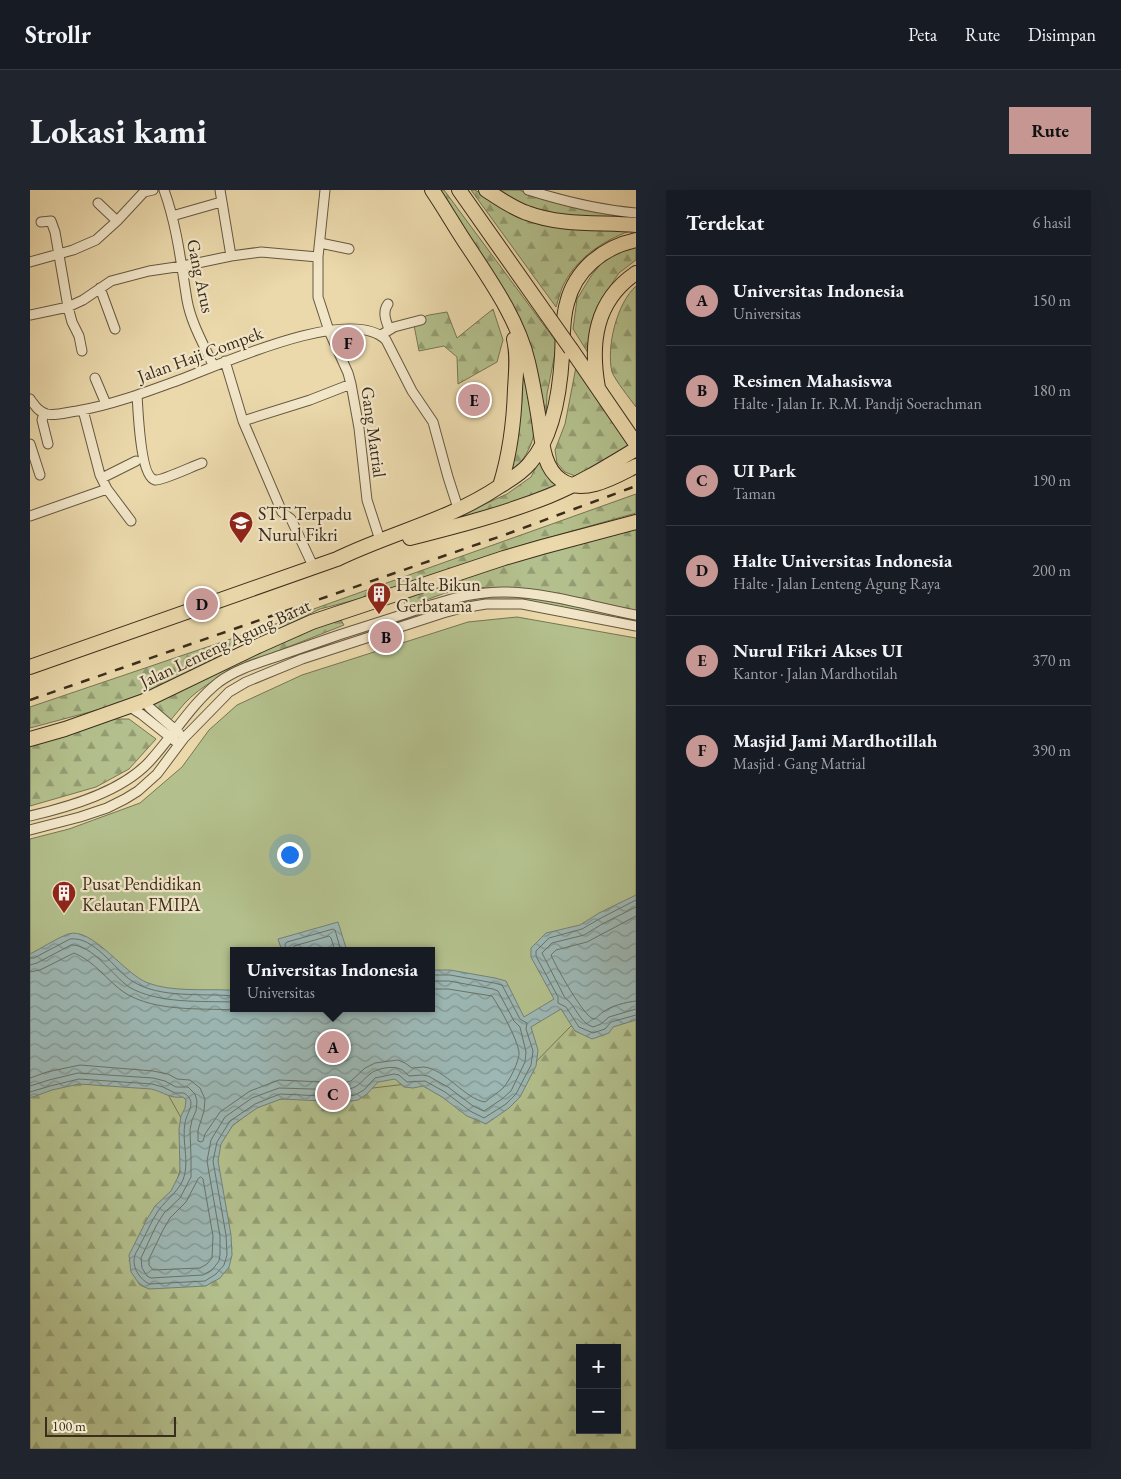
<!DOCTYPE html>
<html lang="id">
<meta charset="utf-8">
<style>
:root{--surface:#171b24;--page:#20242c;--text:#f1f3f6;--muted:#9ea1a6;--line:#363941;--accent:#c59692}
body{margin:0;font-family:"EB Garamond",serif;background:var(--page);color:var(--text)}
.controls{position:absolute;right:15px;bottom:15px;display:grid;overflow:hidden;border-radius:0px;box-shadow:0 5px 20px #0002}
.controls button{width:45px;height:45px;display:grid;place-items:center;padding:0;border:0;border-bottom:1px solid var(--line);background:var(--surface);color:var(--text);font:25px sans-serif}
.scale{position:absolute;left:15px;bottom:12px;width:131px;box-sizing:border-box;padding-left:5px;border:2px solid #3a2d1c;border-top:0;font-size:14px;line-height:18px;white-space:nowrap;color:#3a2d1c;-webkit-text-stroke:4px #f2e6c9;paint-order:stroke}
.you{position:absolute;left:259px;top:664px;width:18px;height:18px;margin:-12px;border:4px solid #fff;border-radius:50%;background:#1a73e8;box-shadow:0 0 0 8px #1a73e833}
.badge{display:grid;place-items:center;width:32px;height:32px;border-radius:50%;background:var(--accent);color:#111;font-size:16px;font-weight:700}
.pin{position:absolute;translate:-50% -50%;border:2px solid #fff;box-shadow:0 1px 5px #0006}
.popup{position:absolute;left:200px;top:757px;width:205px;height:65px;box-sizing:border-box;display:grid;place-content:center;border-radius:0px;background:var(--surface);filter:drop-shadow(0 1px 4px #0005);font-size:16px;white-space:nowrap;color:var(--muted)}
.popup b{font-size:19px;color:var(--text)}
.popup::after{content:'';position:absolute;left:50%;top:100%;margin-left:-10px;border:10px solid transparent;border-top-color:var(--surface)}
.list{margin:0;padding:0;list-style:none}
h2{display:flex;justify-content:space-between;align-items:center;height:65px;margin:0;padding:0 20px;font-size:21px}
h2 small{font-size:16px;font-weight:400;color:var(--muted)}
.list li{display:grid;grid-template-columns:32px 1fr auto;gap:15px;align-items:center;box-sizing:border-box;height:90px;padding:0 20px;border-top:1px solid var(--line)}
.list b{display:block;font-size:19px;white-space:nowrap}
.list p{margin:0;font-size:16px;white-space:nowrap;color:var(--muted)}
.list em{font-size:16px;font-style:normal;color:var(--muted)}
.map{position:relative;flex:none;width:606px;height:1259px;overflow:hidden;border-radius:0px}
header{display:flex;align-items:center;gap:30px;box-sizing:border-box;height:70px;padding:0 25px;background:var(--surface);border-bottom:1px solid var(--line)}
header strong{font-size:24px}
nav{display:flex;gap:28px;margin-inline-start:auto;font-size:18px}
.intro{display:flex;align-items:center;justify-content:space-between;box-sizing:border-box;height:120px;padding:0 30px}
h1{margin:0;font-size:35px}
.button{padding:12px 22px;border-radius:0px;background:var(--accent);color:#111;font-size:18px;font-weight:700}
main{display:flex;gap:30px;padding:0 30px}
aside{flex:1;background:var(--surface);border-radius:0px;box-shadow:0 5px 20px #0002}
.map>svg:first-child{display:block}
</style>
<header>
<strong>Strollr</strong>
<nav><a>Peta</a><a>Rute</a><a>Disimpan</a></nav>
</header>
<div class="intro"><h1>Lokasi kami</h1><a class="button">Rute</a></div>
<main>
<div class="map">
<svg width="606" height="1259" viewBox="0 0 606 1259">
<defs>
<pattern id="forest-firs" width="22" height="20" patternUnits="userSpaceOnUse" patternTransform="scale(1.25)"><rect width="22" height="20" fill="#b3c08d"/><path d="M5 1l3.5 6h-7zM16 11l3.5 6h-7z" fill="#939c72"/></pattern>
<pattern id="water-waves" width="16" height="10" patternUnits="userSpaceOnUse" patternTransform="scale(1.25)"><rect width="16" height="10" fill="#9cb7b4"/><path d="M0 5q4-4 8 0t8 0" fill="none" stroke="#809592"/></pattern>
</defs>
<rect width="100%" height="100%" fill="#ebd9ac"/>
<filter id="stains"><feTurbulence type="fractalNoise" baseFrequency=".004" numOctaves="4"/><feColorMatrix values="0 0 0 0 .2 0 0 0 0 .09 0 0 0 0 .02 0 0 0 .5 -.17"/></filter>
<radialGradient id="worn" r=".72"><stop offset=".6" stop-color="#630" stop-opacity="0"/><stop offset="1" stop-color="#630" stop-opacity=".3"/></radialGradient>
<path fill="#b3c08d" stroke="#767654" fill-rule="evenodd" d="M457 406H491L606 428V433L483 410 385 429 384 425 416 414Z
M487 427 606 448V1259H0V649L39 639 110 613 152 577 179 540 207 515 272 485 438 432ZM204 761H402V818H204ZM550 1158H587V1240H550Z"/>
<path fill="url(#forest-firs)" stroke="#767654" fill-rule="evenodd" d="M410 0H414L527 153 517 204 516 231 506 183Z
M441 0H445L458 8 600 41C572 51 545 69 532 98 530 104 528 110 526 117Z
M463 0H489L520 11 606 26V31L570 29 510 22 478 10Z
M606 56V70L589 83 573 107 564 130 560 166 543 139 547 109 561 86 574 70 598 57Z
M606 96V217C600 209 585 190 582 182 576 157 587 113 606 96Z
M463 119 473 150 467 172 428 194 427 167 414 156 389 161 383 130 399 125 417 122 427 148Z
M493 170 504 241C503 258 491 272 481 285L492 210Z
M546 177 601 257 545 286 535 282 527 273 525 260 535 234Z
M512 265 527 294 486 312 394 342 477 304 501 287Z
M606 304V323L482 358 363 400 290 419 97 512 0 538V517L251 432 278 421Z
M606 332V423L515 405 457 397 415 403 377 417 373 410 445 384Z
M311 430 314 435 220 472C197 483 171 495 154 514 149 520 144 526 139 532L125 519 124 512 274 441Z
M84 529H99L126 549 99 579 66 597 0 616V553Z
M606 821V1259H0V902L125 881 160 944 121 1085 194 942 235 911 393 892 489 889 541 836ZM550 1158H587V1240H550Z"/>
<path fill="url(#water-waves)" stroke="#758077" d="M606 705V830L583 837 579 843 562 849 545 841 531 819 501 837 508 860 506 876 490 907 479 918 456 934 437 926 412 907 393 896 383 898 374 897 365 889 348 892 337 904 328 910 314 912 251 909 227 918 203 935 191 954 188 971 201 1045 202 1065 199 1077 190 1088 176 1096 119 1099 110 1095 101 1082 99 1065 116 1031 125 1016 141 1001 150 983 149 939 151 926 155 918 156 910 153 907C140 909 134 902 121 899L49 894 22 900 0 908V764C12 758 25 749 38 744 62 736 95 785 118 793 142 802 174 799 199 800L204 802V818H402V780H420L465 788 476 791 494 827 524 809 501 767V758L516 743 550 735 569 723Z
M308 732 317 761H252L248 749Z"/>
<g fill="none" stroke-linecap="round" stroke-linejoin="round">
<path stroke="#6b7268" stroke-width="1" d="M606 710 571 728 552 739 519 748 506 761V766L528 807V813L536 817 549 837 563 843 575 839 581 832 606 825
M606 717 574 733 554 745 522 753 512 763 535 808C547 816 548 832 563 837L571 834 579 827 606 819
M606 726 557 752 526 760 521 765C525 775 555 829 564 829 568 828 569 824 573 822 581 816 596 812 606 811
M256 761 255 754 257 752 303 739 305 740 311 761
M263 761 264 756 299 746 301 748 305 761
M0 768H4L40 749C64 746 84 779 102 791 130 809 173 803 204 806
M0 775 7 773 41 755C62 754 83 786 99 797 128 814 172 811 204 812
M0 782 10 780 44 763C66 772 77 791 95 803 126 822 169 818 204 820L211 818
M0 888 17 882 50 875 123 881 138 884 147 889 160 890 170 898 175 909 174 921 168 940V951L171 952 173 951 175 944 190 922 220 901 249 890 313 893 321 891 335 878 345 873 368 870 375 873 382 878C386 878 390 877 394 877 415 879 435 909 455 912 461 907 468 903 473 898 479 892 490 870 489 862 487 848 470 818 462 806L418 799H402
M0 896 19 890 48 883 123 888 135 891 146 897H158L165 904 167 911 166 921 162 930 160 940 161 968V987L150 1008 134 1023 126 1036 111 1068 112 1078 117 1086 121 1088 173 1085 182 1080 189 1071 190 1064V1046L177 971 181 950 195 927 222 908 249 898 314 900C329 898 329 893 340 884 345 879 363 875 370 879 374 880 376 884 379 886L392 885 398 886 418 897 443 916 454 921 472 909 481 901 495 872 496 862 490 837 484 831 468 801 463 799 419 791H402
M0 902 20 896 49 889 122 894 133 897 145 903H154C168 912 157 921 155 933 152 950 158 967 155 983 152 1000 137 1008 128 1021 121 1032 116 1044 110 1055 109 1058 106 1062 105 1065 101 1077 110 1089 119 1094L175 1091 186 1084 194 1075 197 1065 196 1045 183 971 187 952 200 931 225 914 250 904 314 907 325 905 334 900 345 888 364 884 369 885 377 892 395 891 415 902 440 921 454 928 476 914 486 904 501 875 503 861 496 839 497 833 490 829 472 795 464 793 420 785H402
M171 987 173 989 183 1046 182 1068 177 1074 170 1078 123 1080 119 1075V1069L133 1040 140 1028 156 1012 168 989Z"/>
<defs>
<path id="minor" d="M134 0C147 36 151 73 157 110 161 133 174 155 183 175
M190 0 201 66
M295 0 288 67V107L299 141 318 183 321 194 329 238 337 310 350 350
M498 0C533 11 570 20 606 23
M68 13 87 31
M142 26 191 12
M11 32 21 31 25 42 38 117 42 132 49 146 52 161
M290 53 319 59
M0 72 43 60 66 50 87 31 114 2 123 0
M70 98 85 139
M358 114C352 122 356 131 359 139
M0 125 38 117 53 110 81 91 119 81 153 76 201 66 231 62 288 67
M351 145 364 137 391 130
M195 171 213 231 252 322 261 329 283 376
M65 188 76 214
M107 205C108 218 110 287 125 290 132 291 163 276 172 273
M0 209C5 216 9 222 17 224 26 226 38 222 47 221 82 215 116 202 149 190 190 175 320 114 356 150L382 201 403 232 418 287 428 318
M53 220 70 285 77 299 101 331
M14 224 12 230 18 254
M213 231 280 210 321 194
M0 254 10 285
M72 288 106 271
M0 326 77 299
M114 511 120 518 149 543
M100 517 111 524 145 551
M0 626C39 617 91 602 119 572 143 546 161 514 189 492 208 478 232 472 254 464 290 451 326 439 362 428 399 416 436 401 476 402 520 403 563 417 606 425
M0 640 50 627 77 618 95 609 108 601 127 584 154 548 199 502 216 492 272 469 413 423 432 418 456 414H492L606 436"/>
<path id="primary" d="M402 0C415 19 426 39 439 58 462 93 488 130 498 172 502 189 505 206 508 224 512 246 511 276 531 290 554 306 586 286 606 276
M429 0 517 125
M456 0C469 8 482 18 497 23 531 36 570 32 606 35
M541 159 606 254
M568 198C560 153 565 111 606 83
M470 296C480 264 484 232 485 199 486 182 488 165 484 149
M380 348C427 336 474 324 519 306 549 294 578 276 606 259
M0 477 307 369C360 343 420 330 470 296 480 290 492 283 500 273 523 247 530 200 532 166 533 149 532 130 537 113 545 80 573 57 606 50
M0 549 35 539 114 511 228 456 282 432 474 368 512 357 606 332"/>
</defs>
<use href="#minor" stroke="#665840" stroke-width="11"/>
<use href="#primary" stroke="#3a2d1c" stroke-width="16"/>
<use href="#minor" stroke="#f2e6c9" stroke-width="9"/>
<use href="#primary" stroke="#ebd9ac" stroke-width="14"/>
<path stroke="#3a2d1c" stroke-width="2.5" stroke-dasharray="9 9" stroke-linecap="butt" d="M0 510 477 344 606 296"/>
<defs>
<path id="primary-bridge" d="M517 125 541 159"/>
</defs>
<use href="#primary-bridge" stroke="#3a2d1c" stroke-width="16" stroke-linecap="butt"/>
<use href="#primary-bridge" stroke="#ebd9ac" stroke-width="14"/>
</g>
<defs>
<symbol id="university-pin" viewBox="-11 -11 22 30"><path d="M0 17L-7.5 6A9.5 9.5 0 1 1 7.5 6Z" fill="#8f2418" stroke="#f2e6c9"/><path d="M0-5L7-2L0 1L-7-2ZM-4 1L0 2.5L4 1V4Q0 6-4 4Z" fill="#fff"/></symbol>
<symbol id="building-pin" viewBox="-11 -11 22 30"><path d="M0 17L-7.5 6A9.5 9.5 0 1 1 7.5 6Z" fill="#8f2418" stroke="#f2e6c9"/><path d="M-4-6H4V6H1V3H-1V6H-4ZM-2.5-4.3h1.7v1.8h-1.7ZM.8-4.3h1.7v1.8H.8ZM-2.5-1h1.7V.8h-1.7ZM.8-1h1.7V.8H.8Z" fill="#fff"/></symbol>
</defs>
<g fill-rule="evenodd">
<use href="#university-pin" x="197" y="319" width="28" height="38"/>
<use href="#building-pin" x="335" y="390" width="28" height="38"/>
<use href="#building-pin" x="20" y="689" width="28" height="38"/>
</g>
<g text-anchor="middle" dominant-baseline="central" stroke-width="4.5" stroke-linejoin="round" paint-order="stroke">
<g font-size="18" fill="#3a2d1c" stroke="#f2e6c9">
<text transform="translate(171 86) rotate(78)">Gang Arus</text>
<text transform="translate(170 164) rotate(-20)">Jalan Haji Compek</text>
<text transform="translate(344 242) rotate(82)">Gang Matrial</text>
<text transform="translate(195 453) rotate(-25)">Jalan Lenteng Agung Barat</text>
</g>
<g font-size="18" fill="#3a2d1c" stroke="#f2e6c9" text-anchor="start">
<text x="228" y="323">STT Terpadu<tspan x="228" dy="21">Nurul Fikri</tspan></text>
<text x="366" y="394">Halte Bikun<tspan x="366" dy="21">Gerbatama</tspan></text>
<text x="52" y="693">Pusat Pendidikan<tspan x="52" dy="21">Kelautan FMIPA</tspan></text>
</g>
</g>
<rect width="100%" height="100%" filter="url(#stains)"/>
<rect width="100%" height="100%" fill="url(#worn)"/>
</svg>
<div class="controls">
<button>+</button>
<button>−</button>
</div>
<div class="scale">100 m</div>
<div class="you"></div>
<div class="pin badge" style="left:303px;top:857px">A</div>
<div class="popup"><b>Universitas Indonesia</b>Universitas</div>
<div class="pin badge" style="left:356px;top:447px">B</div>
<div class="pin badge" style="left:303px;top:904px">C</div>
<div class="pin badge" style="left:172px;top:414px">D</div>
<div class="pin badge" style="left:444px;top:210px">E</div>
<div class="pin badge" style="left:318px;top:153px">F</div>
</div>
<aside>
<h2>Terdekat<small>6 hasil</small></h2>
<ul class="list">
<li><span class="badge">A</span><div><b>Universitas Indonesia</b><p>Universitas</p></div><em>150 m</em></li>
<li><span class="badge">B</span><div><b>Resimen Mahasiswa</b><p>Halte · Jalan Ir. R.M. Pandji Soerachman</p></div><em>180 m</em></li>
<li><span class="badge">C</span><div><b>UI Park</b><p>Taman</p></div><em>190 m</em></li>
<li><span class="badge">D</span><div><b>Halte Universitas Indonesia</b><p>Halte · Jalan Lenteng Agung Raya</p></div><em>200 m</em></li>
<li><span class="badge">E</span><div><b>Nurul Fikri Akses UI</b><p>Kantor · Jalan Mardhotilah</p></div><em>370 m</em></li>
<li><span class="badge">F</span><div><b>Masjid Jami Mardhotillah</b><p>Masjid · Gang Matrial</p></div><em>390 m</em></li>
</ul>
</aside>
</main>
